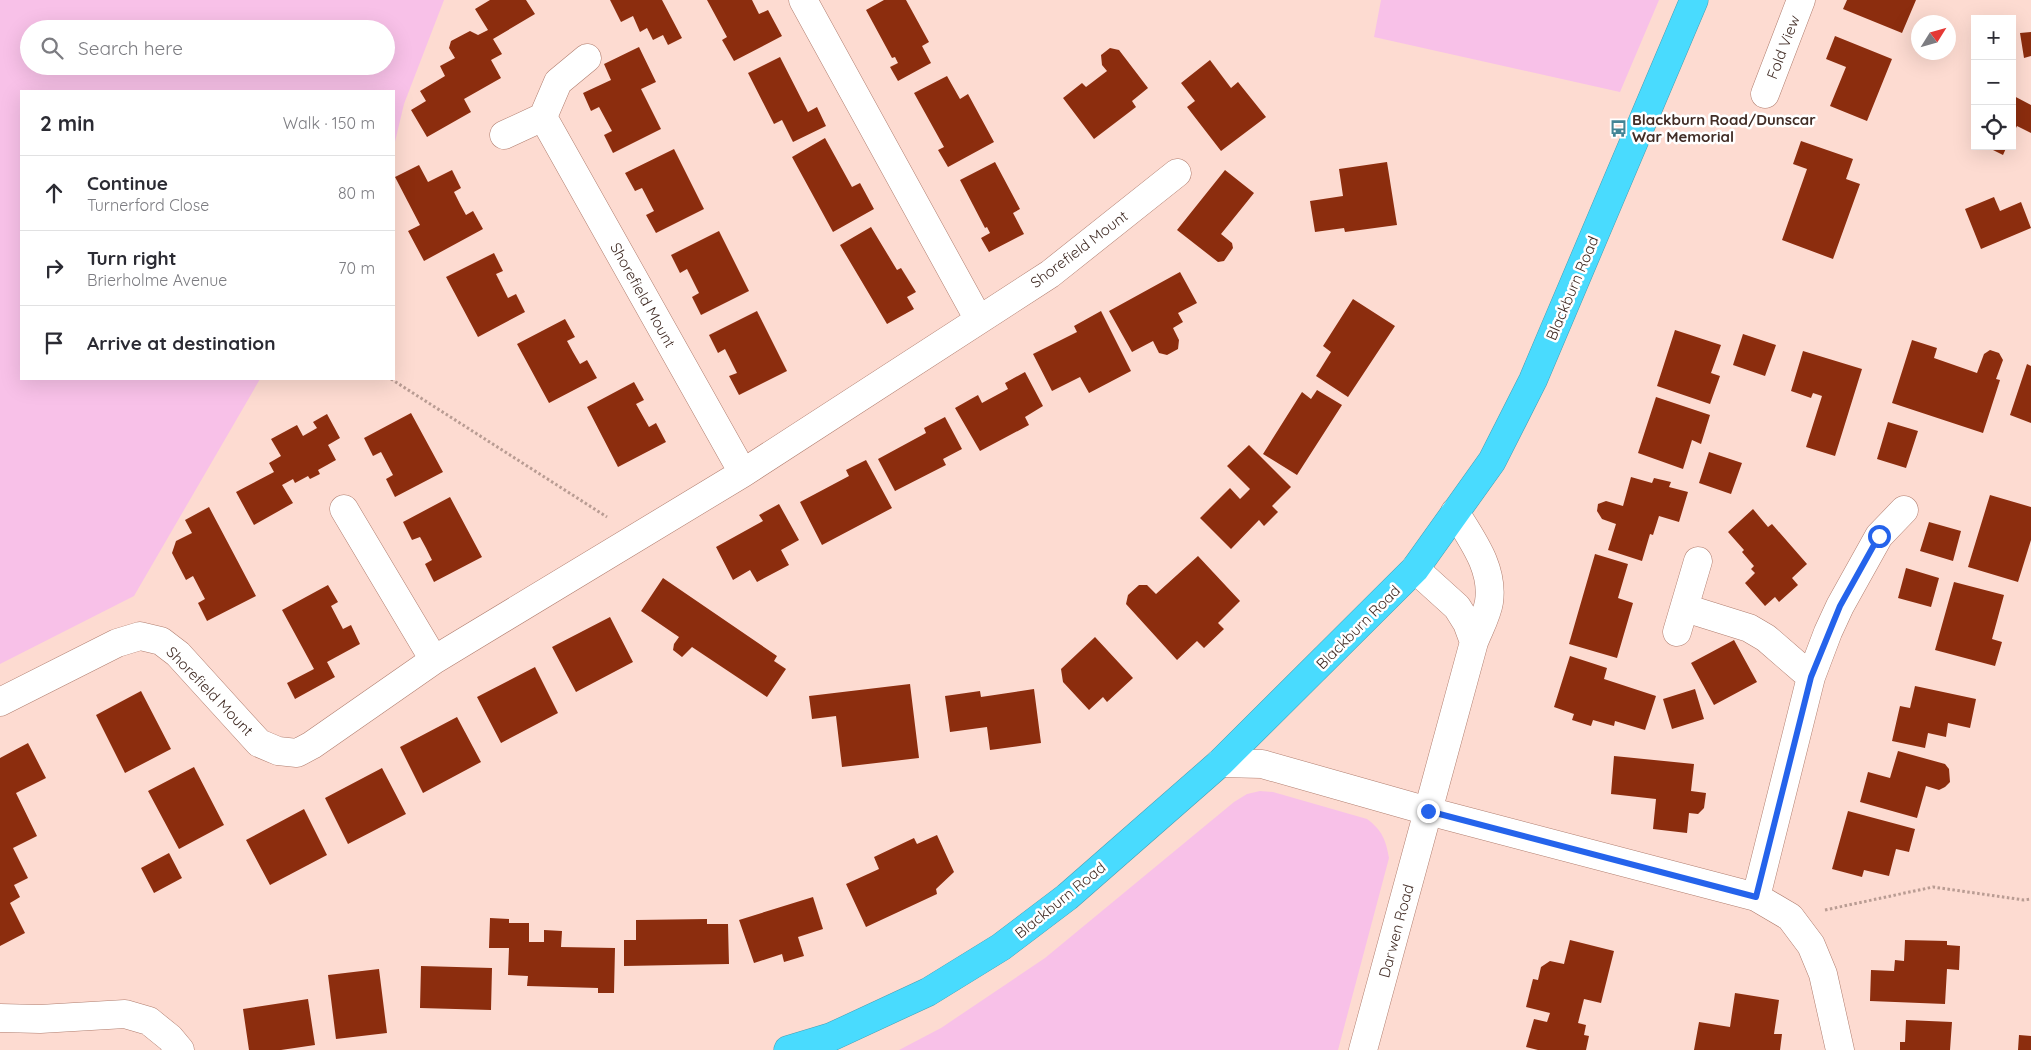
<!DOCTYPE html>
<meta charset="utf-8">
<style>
:root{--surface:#fff;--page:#f7f7f7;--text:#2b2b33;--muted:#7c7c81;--line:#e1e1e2}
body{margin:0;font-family:Quicksand,sans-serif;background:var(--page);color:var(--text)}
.controls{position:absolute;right:15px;top:15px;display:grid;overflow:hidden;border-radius:0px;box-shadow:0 5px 20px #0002}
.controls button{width:45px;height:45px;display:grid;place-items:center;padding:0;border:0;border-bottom:1px solid var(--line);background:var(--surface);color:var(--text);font:25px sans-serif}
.compass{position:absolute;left:1911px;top:15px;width:45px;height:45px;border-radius:50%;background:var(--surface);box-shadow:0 5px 20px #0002;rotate:53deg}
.stop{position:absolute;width:15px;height:15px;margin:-11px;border:4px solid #2563eb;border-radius:50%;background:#fff}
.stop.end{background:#2563eb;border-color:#fff;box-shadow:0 1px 5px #0008}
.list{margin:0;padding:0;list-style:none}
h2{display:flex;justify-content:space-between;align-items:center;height:65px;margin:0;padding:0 20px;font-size:21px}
h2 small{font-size:16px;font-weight:400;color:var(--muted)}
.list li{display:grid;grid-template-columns:32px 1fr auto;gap:15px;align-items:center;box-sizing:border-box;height:75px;padding:0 20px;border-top:1px solid var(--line)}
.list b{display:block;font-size:19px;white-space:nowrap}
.list p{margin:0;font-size:16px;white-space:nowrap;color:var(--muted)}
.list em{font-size:16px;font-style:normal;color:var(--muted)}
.icon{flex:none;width:28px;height:28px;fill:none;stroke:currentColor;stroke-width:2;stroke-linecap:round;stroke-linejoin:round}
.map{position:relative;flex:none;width:2031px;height:1050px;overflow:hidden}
.search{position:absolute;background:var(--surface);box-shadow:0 5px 20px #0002;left:20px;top:20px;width:375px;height:55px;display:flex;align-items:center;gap:12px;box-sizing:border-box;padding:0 18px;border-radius:28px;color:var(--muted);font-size:19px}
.panel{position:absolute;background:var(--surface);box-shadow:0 5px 20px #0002;left:20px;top:90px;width:375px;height:290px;border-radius:0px}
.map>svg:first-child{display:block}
</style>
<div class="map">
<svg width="2031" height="1050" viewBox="0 0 2031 1050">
<rect width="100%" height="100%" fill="#fddbd1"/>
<path fill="#f8c1e8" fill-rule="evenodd" d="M0 0H444L404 104 394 146V91H21V379H260L134 596 0 664ZM29 29H386V66H29Z
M1381 0H1659L1620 92 1374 37Z
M1260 791 1273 792 1367 819C1382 830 1386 840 1389 858L1338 1050H899L941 1028 1045 958 1234 802 1247 794Z"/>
<path fill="#8c2d0e" d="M490 0H526L535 14 493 39 502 54 491 60 501 78 464 99 471 112 427 137 411 110 426 101 420 91 445 76 440 66 455 58 449 48 451 41 470 31 478 35 488 30 475 9Z
M610 0H662L682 38 668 45 663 35 653 40 647 28 640 32 633 16 621 22Z
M707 0H752L759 14 768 10 782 36 734 61 722 40 727 37Z
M884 0H906L929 42 922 46 931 63 898 81 890 67 898 63 895 57 892 58 866 10Z
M1847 0H1916L1902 33 1843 9Z
M2031 32V56L2024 58 2020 33Z
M1835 36 1892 59 1867 121 1830 106 1846 67 1826 59Z
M639 47 656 82 641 89 661 129 613 153 604 135 612 131 599 107 591 111 583 93 611 80 604 64Z
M1110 48 1119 50 1148 88 1132 101 1136 107 1094 139 1063 98 1082 83 1086 87 1107 71 1102 65 1101 55Z
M780 57 808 112 817 107 826 126 793 142 782 120 774 124 748 73Z
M1210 60 1231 88 1238 82 1266 117 1221 151 1187 107 1195 101 1181 83Z
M947 76 960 99 968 94 994 142 948 167 938 150 944 147 914 93Z
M2012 95 2031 105V133L2017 126 2012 136Z
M825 138 852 187 860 183 874 209 833 232 792 157Z
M1801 141 1853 159 1846 179 1860 184 1833 259 1782 240 1807 169 1793 164Z
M1985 146H2007L2003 155Z
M674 149 704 209 656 233 646 215 654 211 642 188 635 191 625 173Z
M995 162 1020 209 1013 213 1024 234 989 252 981 238 990 233 987 227 985 228 960 180Z
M1387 162 1397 225 1345 232 1344 228 1315 232 1310 201 1343 196 1339 169Z
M419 165 428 182 452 170 461 188 454 192 460 204 466 215 473 211 483 229 424 261 408 231 420 225 395 177Z
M1225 170 1254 193 1221 234 1232 243 1233 248 1224 261 1218 262 1177 230Z
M1994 197 2000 211 2021 202 2031 228 1981 249 1965 209Z
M871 227 897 270 901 268 916 292 907 297 914 309 887 324 840 245Z
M719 231 749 291 701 315 692 297 699 293 687 269 680 273 671 255Z
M494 253 503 271 496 274 508 298 516 294 525 312 478 337 446 277Z
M1180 272 1197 303 1178 313 1183 322 1173 328 1179 340 1178 349 1167 355 1159 353 1153 341 1132 352 1109 311Z
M1353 299 1395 326 1348 397 1316 376 1331 352 1323 346Z
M757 311 787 371 739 395 729 376 737 373 725 349 718 353 709 335Z
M1101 311 1131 371 1089 393 1080 377 1052 391 1033 354 1077 332 1074 326Z
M565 319 575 337 567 341 573 352 580 364 587 360 597 378 549 403 517 344Z
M1675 330 1721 345 1711 373 1720 376 1710 404 1657 386Z
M1743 334 1776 345 1765 376 1733 365Z
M1912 340 1937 348 1934 358 1977 373 1984 354 1990 350 1999 353 2003 360 1996 379 2000 380 1983 433 1892 403Z
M1803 351 1862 369 1835 456 1806 447 1822 396 1813 393 1811 398 1791 391Z
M2027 364 2031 366V423L2010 415Z
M1025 372 1043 406 1025 417 1029 425 980 451 955 408 978 395 982 403 1008 389 1005 383Z
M634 382 644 400 636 404 649 427 656 423 666 442 618 467 587 407Z
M1317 390 1342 405 1297 475 1263 454 1302 392 1311 399Z
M1656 397 1710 415 1701 444 1692 440 1683 469 1638 453Z
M411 413 443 472 395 497 386 479 393 475 381 452 373 456 364 438Z
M327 414 340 438 328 445 336 460 318 470 320 474 310 479 308 476 295 483 293 479 282 485 293 503 254 525 236 492 274 472 269 463 281 456 271 439 297 425 303 436 317 428 313 422Z
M945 417 962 449 943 459 946 465 895 491 878 459 926 433 924 428Z
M1888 422 1918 431 1906 468 1877 459Z
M1249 445 1291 487 1272 506 1278 512 1264 526 1259 520 1231 549 1200 518 1230 488 1240 499 1250 489 1227 466Z
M1709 452 1742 463 1731 494 1699 483Z
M866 460 892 508 822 545 800 502 849 476 846 470Z
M1631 477 1652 483 1654 478 1671 482 1669 487 1688 492 1679 522 1659 516 1653 535 1650 534 1642 561 1608 550 1616 524 1602 519 1597 511 1598 504 1606 501 1623 506Z
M1990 495 2031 507V540L2018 582 1968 567Z
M450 497 482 557 434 582 425 564 432 560 426 548 420 537 412 540 403 522Z
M779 504 799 540 781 550 789 565 757 582 750 570 733 580 716 547 763 521 759 515Z
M209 507 256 596 207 621 198 603 205 599 193 576 186 580 172 553 176 541 192 533 185 520Z
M1753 509 1768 527 1772 524 1807 564 1792 578 1798 585 1779 602 1775 597 1765 606 1745 583 1755 573 1751 569 1754 566 1742 552 1744 550 1728 532Z
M1929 522 1961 531 1953 561 1920 551Z
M1595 554 1628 564 1618 598 1633 603 1617 658 1569 644Z
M1198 556 1240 601 1218 623 1224 629 1204 648 1197 641 1177 660 1126 604 1128 595 1139 585H1147L1156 594Z
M1906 568 1939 578 1931 607 1898 598Z
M663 578 777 656 774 661 786 669 767 697 692 647 682 657 673 650 674 644 679 637 641 611Z
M1954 582 2004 595 1992 639 2002 642 1995 666 1935 650Z
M328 585 338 602 331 606 343 629 351 625 360 644 327 662 335 677 295 699 287 683 314 669 282 610Z
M610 617 633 662 576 692 552 647Z
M1095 637 1133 678 1107 702 1103 697 1089 710 1063 682 1061 669Z
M1734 640 1757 682 1714 705 1691 663Z
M1570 656 1607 668 1604 679 1656 696 1645 730 1615 721 1614 726 1593 720 1591 726 1572 720 1574 714 1554 707Z
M535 667 558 713 501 743 477 697Z
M910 684 919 758 842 767 836 716 812 719 809 696Z
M1915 686 1976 699 1970 728 1948 723 1946 737 1928 733 1925 748 1892 741 1900 706 1910 708Z
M1034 689 1041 743 990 750 987 727 950 732 945 696 980 691 981 697Z
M1695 689 1704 719 1672 729 1663 699Z
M141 691 171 749 125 773 96 715Z
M457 717 481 762 423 793 400 747Z
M28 743 46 778 16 793 37 836 13 848 28 878 14 885 20 897 10 903 25 933 0 946V758Z
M1898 751 1945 764 1949 769 1950 782 1945 787 1939 790 1926 786 1917 818 1860 802 1868 772 1890 778Z
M1614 756 1694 764 1691 791 1706 793 1704 808 1698 814 1689 813 1687 833 1653 829 1656 799 1611 794Z
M194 767 224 825 179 849 148 791Z
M382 768 406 814 348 844 325 798Z
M304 809 327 855 270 885 246 840Z
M1848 811 1915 829 1909 852 1896 849 1889 876 1864 870 1862 877 1832 869Z
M937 835 954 872 936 889 937 894 866 927 846 884 879 869 874 857 914 838 917 844Z
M169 853 182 878 154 893 141 868Z
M813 897 823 929 798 937 804 956 784 962 782 954 754 963 739 920Z
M490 918 509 919V923H529V942H544V930L562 931 561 947 615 948 614 993H598V988L527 986 528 976 508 975 509 948H489Z
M707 919V924H728L729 964 624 966V940H636V920Z
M1570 940 1614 951 1601 1003 1584 999 1578 1023 1586 1025 1584 1035 1589 1036 1586 1050H1538L1526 1047 1534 1019 1547 1022 1550 1013 1526 1007 1533 979 1538 980 1541 967 1550 961 1564 964Z
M1905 940 1947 941V945L1960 946 1959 970 1947 969 1945 1004 1870 1001 1871 970 1894 971 1895 960 1904 961Z
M421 966 492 968 491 1010 420 1008Z
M379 969 387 1033 336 1039 328 975Z
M1735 993 1779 1000 1774 1034H1782L1780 1050H1694L1699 1022 1730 1027Z
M308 999 315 1045 281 1050H249L243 1009Z
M1906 1020 1952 1022 1950 1050H1900V1042H1905Z
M2019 1035 2031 1036V1050H2018Z"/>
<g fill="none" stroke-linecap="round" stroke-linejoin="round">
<defs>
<path id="street" d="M803 0 979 320
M587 58 558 82 543 117 743 473
M1765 94 1801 0
M504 135 543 117
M344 509 434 660
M1685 608 1749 628 1766 638 1811 677
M1677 632 1698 561
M0 702 117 643 140 636 161 641 178 654 259 743 278 751 297 753 312 745 434 660 743 473 1050 274 1177 173
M1428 811 1756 897 1790 917 1811 945 1823 974 1840 1050
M1756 897 1811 677 1828 632 1840 606 1879 536 1904 510
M0 1018 40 1019 125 1014 149 1021 170 1038 180 1050"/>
<path id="secondary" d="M1415 569 1457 607 1467 623 1474 642
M1220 763 1262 764 1428 811
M1363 1050 1474 642C1479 629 1487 615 1489 602 1494 568 1472 540 1455 512"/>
<path id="highway" d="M788 1050 831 1037 928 992 1001 947 1067 897 1220 763 1415 569 1492 461 1533 380 1694 0"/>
</defs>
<use href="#street" stroke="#b07d6e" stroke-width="29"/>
<use href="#secondary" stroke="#b07d6e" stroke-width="29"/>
<use href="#highway" stroke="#479eb2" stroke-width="29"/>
<path stroke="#b99c93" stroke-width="3" stroke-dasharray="2.5 2.5" stroke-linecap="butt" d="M391 379 607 517
M1825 910 1933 887 2024 900 2031 899"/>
<use href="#street" stroke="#fff" stroke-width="28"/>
<use href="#secondary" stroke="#fff" stroke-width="28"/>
<use href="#highway" stroke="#49dbfe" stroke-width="28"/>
</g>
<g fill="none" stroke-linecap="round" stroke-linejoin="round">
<path stroke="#2563eb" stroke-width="6" d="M1428 811 1756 897 1811 677 1840 606 1879 536"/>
</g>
<defs>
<symbol id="bus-bare" viewBox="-9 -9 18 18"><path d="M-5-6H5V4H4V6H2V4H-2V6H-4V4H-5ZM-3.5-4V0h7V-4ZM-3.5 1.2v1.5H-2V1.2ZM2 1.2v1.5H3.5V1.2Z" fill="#438596" stroke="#fff" stroke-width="2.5" paint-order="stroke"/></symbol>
</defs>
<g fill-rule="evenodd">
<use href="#bus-bare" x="1606" y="116" width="25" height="25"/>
</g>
<g text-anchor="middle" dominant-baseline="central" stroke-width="5" stroke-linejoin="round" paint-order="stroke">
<g font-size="15" fill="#422d26" stroke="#fff">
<text transform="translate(1783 47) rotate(-69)">Fold View</text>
<text transform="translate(1079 249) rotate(-37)">Shorefield Mount</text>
<text transform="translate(1572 288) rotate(-67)">Blackburn Road</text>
<text transform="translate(643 295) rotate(61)">Shorefield Mount</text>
<text transform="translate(1358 627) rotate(-45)">Blackburn Road</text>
<text transform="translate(210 691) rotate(46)">Shorefield Mount</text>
<text transform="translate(1060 900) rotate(-39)">Blackburn Road</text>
<text transform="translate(1396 931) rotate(-75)">Darwen Road</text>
</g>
<g font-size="15" font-weight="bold" fill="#422d26" stroke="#fff" text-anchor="start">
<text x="1632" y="119">Blackburn Road/Dunscar<tspan x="1632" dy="17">War Memorial</tspan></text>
</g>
</g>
</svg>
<div class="controls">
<button>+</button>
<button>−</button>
<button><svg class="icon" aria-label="locate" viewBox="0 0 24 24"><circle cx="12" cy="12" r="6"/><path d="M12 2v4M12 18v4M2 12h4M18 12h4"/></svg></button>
</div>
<svg class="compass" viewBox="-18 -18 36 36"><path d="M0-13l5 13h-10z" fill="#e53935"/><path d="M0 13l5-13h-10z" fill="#7c7c81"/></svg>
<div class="stop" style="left:1879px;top:536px"></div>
<div class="stop end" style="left:1428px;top:811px"></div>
<div class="search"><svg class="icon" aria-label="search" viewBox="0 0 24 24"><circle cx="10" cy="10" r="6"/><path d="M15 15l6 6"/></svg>Search here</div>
<section class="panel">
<h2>2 min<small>Walk · 150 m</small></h2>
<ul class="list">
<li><svg class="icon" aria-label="ahead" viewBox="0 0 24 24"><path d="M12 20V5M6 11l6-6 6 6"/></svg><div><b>Continue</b><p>Turnerford Close</p></div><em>80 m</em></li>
<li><svg class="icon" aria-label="right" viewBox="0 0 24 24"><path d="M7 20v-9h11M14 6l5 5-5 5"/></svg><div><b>Turn right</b><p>Brierholme Avenue</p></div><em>70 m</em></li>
<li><svg class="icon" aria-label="arrive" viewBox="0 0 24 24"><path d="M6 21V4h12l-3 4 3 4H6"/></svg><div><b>Arrive at destination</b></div></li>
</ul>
</section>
</div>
